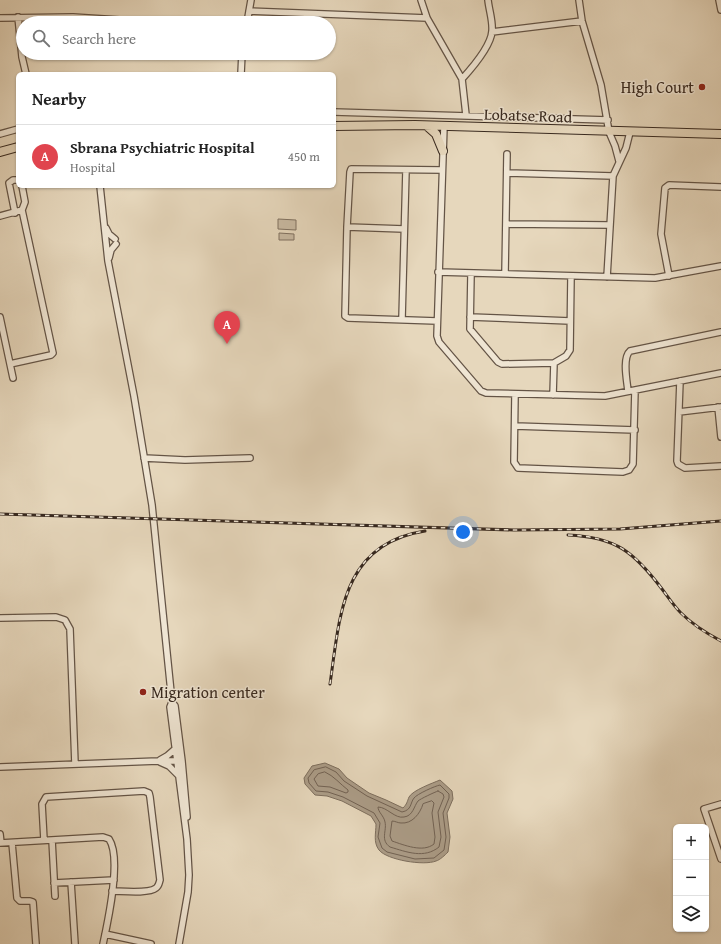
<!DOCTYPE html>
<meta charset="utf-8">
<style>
:root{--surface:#fff;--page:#f2f2f2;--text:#222;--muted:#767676;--line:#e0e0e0;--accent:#0f766e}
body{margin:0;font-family:"Gentium Book Plus",serif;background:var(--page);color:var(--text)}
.controls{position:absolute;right:12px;bottom:12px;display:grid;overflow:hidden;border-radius:6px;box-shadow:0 1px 3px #0004}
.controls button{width:36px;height:36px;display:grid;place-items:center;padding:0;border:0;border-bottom:1px solid var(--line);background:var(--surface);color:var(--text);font:20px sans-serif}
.you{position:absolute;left:463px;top:532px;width:14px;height:14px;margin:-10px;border:3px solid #fff;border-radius:50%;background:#1a73e8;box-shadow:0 0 0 6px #1a73e833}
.badge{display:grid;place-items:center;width:26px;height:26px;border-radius:50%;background:var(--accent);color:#fff;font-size:13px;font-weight:700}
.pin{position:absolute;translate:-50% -33px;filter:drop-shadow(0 1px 2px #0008)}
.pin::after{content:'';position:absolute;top:21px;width:14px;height:12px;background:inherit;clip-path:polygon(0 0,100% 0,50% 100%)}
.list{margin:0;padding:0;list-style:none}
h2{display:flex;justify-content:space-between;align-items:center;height:52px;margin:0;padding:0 16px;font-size:17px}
h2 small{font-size:13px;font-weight:400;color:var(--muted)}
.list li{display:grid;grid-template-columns:26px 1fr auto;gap:12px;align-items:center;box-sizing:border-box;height:64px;padding:0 16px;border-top:1px solid var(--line)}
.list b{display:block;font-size:15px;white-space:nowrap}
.list p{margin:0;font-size:13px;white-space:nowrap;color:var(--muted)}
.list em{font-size:13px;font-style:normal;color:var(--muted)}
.icon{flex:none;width:22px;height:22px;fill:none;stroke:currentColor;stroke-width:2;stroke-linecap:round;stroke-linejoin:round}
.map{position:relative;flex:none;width:721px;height:944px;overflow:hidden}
.search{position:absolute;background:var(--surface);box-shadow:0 1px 3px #0004;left:16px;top:16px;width:320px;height:44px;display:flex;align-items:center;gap:10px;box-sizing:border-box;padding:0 14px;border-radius:22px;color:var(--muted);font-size:15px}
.panel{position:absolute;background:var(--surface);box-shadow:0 1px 3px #0004;left:16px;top:72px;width:320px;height:116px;border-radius:6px}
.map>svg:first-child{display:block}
</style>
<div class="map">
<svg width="721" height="944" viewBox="0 0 721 944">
<rect width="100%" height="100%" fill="#e6d7bc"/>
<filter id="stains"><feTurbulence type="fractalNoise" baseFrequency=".005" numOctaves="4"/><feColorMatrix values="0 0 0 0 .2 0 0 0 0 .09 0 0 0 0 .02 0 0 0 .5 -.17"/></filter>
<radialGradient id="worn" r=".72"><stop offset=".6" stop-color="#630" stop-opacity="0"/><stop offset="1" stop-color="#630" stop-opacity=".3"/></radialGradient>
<path fill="#c8b9a1" stroke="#807160" d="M278 219 296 220V230L278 229Z
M279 233 294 234V240H279Z"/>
<path fill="#ab9c87" stroke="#7d6e5d" d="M325 763 339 769 347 778 369 793 386 800 403 808C407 804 407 802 409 797 413 790 433 783 440 780L452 791 453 799 447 813 450 837 448 852C445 855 440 860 436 861 424 866 387 860 379 850 373 842 376 833 376 824L371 816 342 801 327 796 315 795 305 784 304 778 312 766Z"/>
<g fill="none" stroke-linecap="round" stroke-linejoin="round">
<path stroke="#726253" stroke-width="1" d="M326 767 336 772 344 781 367 796 402 812C412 810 410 803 414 798 417 794 435 786 440 785L449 794V798L443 813 446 837 444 850 434 858 415 859 387 852 382 848 378 837 380 823 374 813 343 797 328 792 316 791 309 783 308 778 314 770Z
M325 772C334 776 340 784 348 790V792L346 793 330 787 318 786 314 779 318 774Z
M438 791 443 794 444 797 438 812 441 837 439 847C424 859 407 852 390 847 380 840 387 831 385 822 384 816 378 812 378 807 387 807 395 819 404 817 413 816 414 806 418 801 420 799 435 792 438 791Z
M432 801 434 803 432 813 435 837 434 844C423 853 404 845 392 841L390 836 392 821C395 821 398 823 401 823 412 824 420 814 423 804Z"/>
<defs>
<path id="minor" d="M421 0 427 18 462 79 466 115
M579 0 582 21 601 85 609 132 615 146 619 161
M719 0 721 10
M249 11 427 18
M18 17 22 57 26 74
M0 18 73 17 166 23
M247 23 251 0
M492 32 582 21
M241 74 242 53
M462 79C472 68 491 46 492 31 493 21 489 10 488 0
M334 112 608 120
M444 126 437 336 439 342 481 391 486 393 605 396 721 373
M0 134 18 129
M507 173 613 176
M100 186 108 261 134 396 152 505 172 702 170 707 187 839 189 875 188 892 179 944
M15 213 9 183 13 180H18
M0 216 22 210
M506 224 609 225
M347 227 404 229
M106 228 109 234 115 239
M109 258 111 250 116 244
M438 272 655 278 721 266
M471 274 470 329 498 362 502 364 554 363 566 356 570 350 571 276
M505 274 507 154
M669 276 661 234 665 188 669 185 721 187
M607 277 613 176 626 148 630 132
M0 317 13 378
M470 317 570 321
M402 319 406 170
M437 321 348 318 345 316 347 227 350 172 351 169 442 170
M10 364 51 355 53 353 22 210 25 202 22 186
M680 381 677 461 678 464 685 468 721 466
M628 391C627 381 622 358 630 351L721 332
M515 394 514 462 518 468 623 472 629 470 633 464 635 390
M553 395 554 363
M718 407 721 437
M679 412 721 407
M515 426 635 430
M144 458 185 460 250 458
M0 618 56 617 65 620 70 629 75 764
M172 702 175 706 182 761 187 817
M160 760 167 756 175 749
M160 762 169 766 178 775
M0 767 158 761H182
M721 804 704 809 721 859
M0 834 1 843
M44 840 42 804 46 797 144 791 149 793 150 797 160 880C159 883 159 886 156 888 149 894 121 891 112 891
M52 840 55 896
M0 843 103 837 109 839C122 858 108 921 103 944
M12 843 17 898 20 901H30L33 902 36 944
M71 882 75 944
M54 883 114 880
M105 934 151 944"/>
<path id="highway" d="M334 126 415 125 721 134
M427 126 436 134 443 151
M0 152 18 147"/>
</defs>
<use href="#minor" stroke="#645446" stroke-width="8"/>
<use href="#highway" stroke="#38291f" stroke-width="10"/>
<use href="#minor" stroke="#efe5d3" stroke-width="5.5"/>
<use href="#highway" stroke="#e6d7bc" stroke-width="8"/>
<defs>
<path id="rail" d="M0 514 514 530 620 529 721 521
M568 535C616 537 634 552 662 589 668 597 674 606 681 613 693 625 706 633 721 641
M330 684C340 616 341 544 425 531"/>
</defs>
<use href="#rail" stroke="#38291f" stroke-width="3"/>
<use href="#rail" stroke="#efe5d3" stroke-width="1.5" stroke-dasharray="4.5" stroke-linecap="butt"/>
</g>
<g fill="#8f2418" stroke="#efe5d3" stroke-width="1.5">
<circle cx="702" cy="87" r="4"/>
<circle cx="143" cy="692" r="4"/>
</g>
<g text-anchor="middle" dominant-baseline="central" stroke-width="3" stroke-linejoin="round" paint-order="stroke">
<g font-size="16" fill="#38291f" stroke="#efe5d3" text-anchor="end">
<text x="694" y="87">High Court</text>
<text x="151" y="692" text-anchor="start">Migration center</text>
</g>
<g font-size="16" fill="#38291f" stroke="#efe5d3">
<text transform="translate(528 115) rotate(2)">Lobatse Road</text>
</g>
</g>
<rect width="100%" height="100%" filter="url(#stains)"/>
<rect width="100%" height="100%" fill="url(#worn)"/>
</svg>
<div class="controls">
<button>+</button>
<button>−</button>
<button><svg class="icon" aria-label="layers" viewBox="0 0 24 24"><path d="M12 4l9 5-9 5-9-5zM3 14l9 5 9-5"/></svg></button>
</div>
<div class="you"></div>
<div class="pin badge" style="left:227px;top:344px;background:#e0444e">A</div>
<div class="search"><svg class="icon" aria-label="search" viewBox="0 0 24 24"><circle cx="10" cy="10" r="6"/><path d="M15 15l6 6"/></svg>Search here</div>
<section class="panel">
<h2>Nearby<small></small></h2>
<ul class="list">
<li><span class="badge" style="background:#e0444e">A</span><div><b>Sbrana Psychiatric Hospital</b><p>Hospital</p></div><em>450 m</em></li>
</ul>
</section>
</div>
